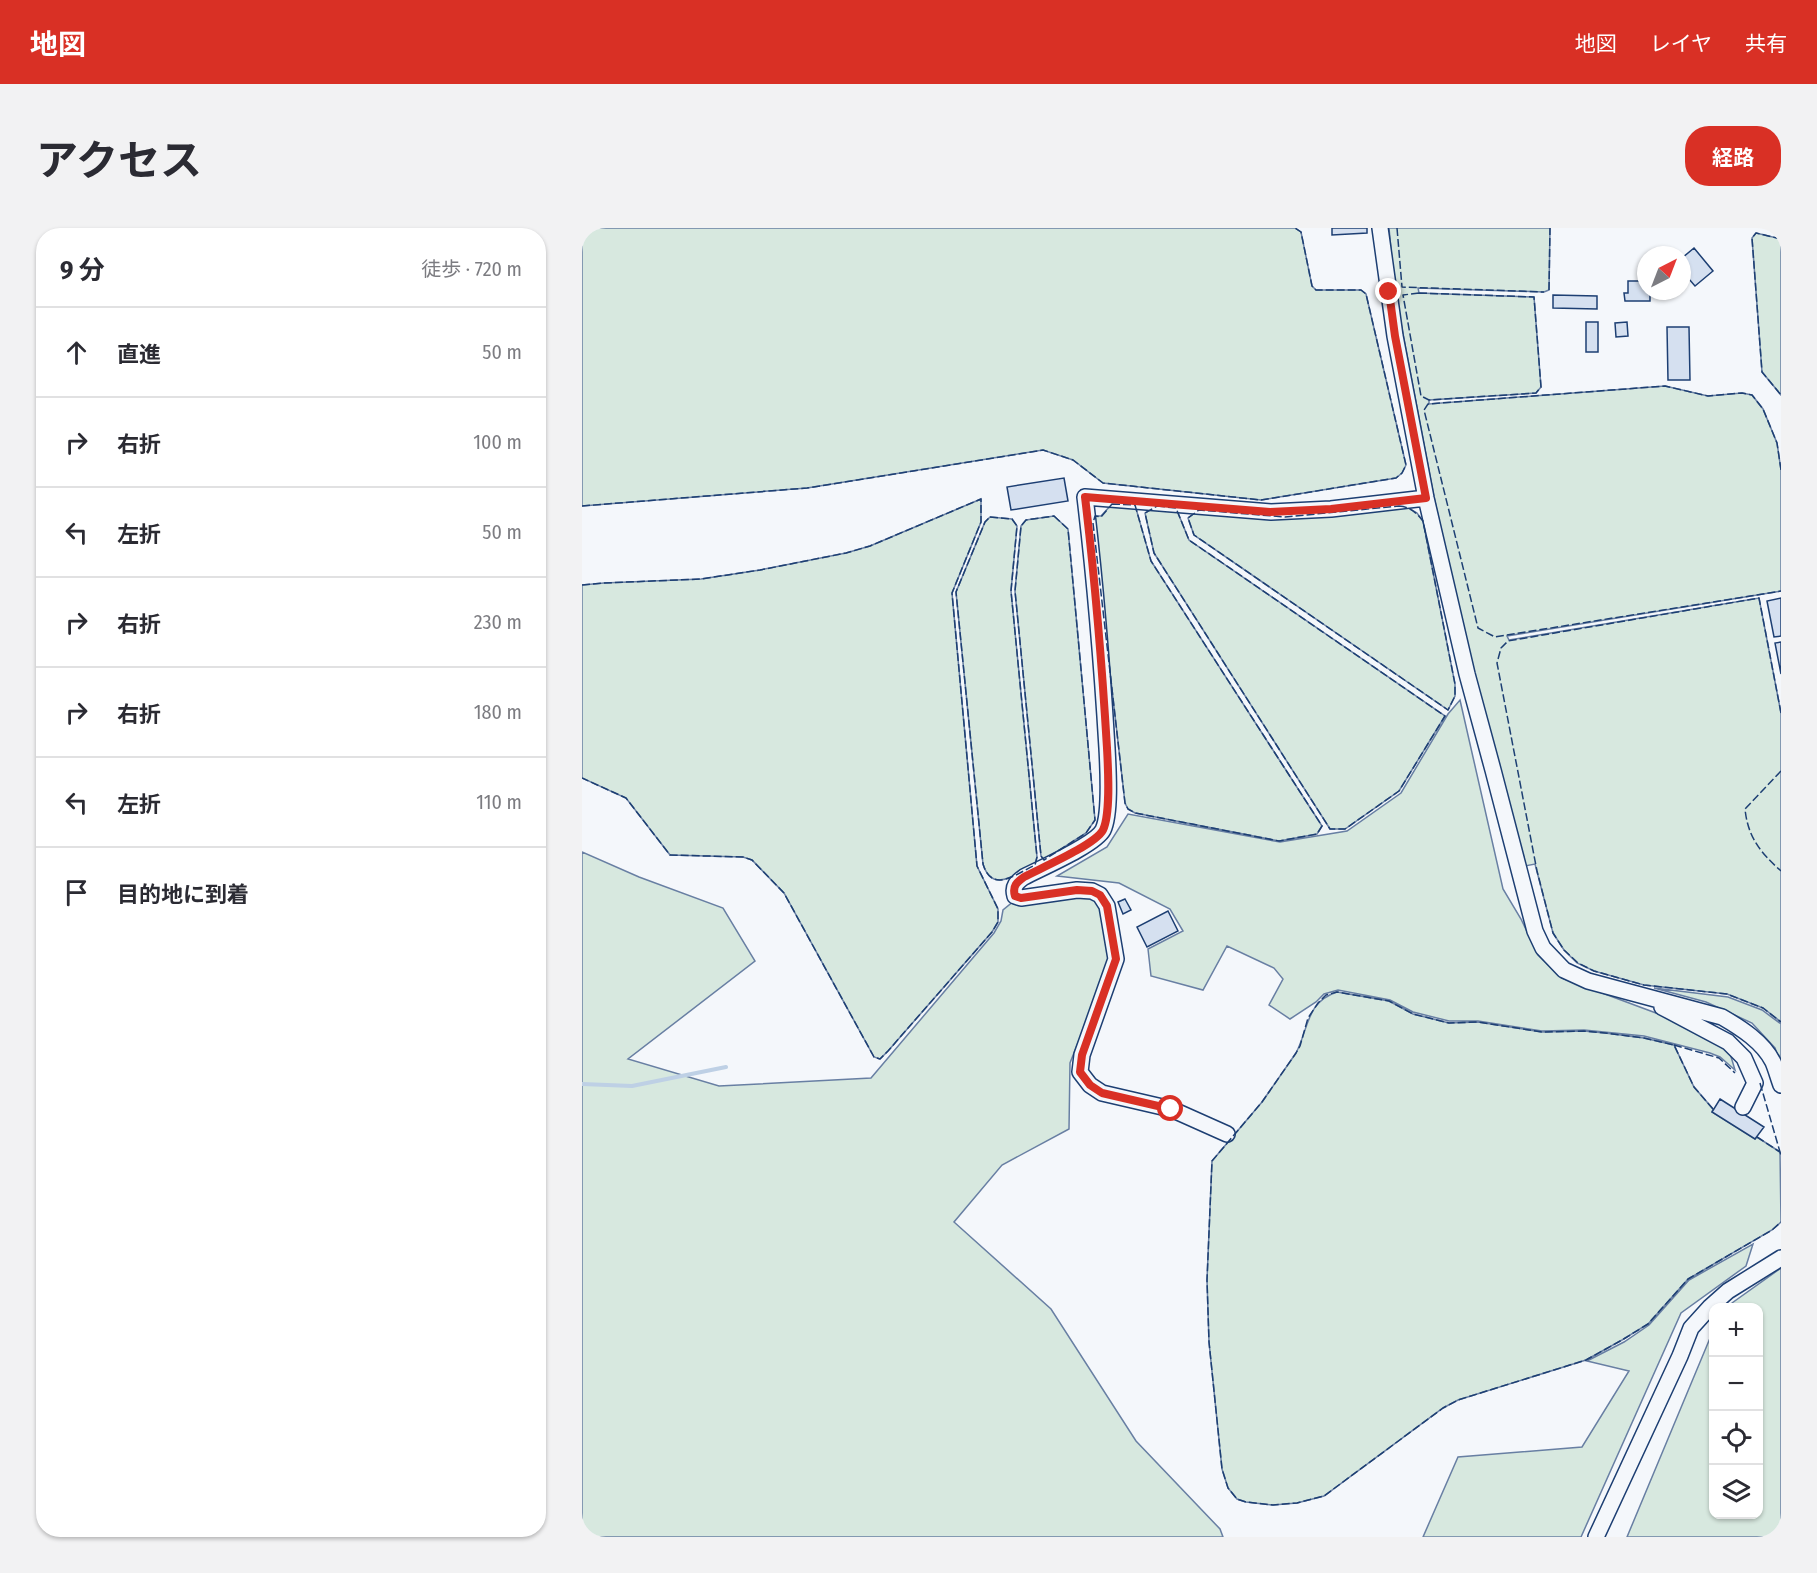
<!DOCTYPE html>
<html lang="ja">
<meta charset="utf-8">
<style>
:root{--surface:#fff;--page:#f2f2f3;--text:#2b2b33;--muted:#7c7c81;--line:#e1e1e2;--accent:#d93025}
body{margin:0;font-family:"Fira Sans Condensed","Noto Sans JP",sans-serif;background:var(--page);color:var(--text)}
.controls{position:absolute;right:18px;bottom:18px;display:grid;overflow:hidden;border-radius:12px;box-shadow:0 2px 4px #0004}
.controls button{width:54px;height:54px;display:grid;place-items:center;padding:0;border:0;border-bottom:2px solid var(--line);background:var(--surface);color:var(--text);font:30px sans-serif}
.compass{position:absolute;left:1055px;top:18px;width:54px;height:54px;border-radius:50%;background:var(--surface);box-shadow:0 2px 4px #0004;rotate:42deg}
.stop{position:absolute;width:18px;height:18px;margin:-14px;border:4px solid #d93025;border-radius:50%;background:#fff}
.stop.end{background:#d93025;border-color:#fff;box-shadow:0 2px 6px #0008}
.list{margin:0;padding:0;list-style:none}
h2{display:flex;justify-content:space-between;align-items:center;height:78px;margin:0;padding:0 24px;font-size:26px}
h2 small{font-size:20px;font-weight:400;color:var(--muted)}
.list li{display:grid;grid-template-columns:39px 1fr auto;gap:18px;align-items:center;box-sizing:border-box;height:90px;padding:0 24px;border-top:2px solid var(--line)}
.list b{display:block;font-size:22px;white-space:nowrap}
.list em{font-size:20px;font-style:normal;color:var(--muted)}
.icon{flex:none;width:33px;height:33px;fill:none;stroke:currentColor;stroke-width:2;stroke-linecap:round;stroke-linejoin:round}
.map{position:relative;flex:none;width:1199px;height:1309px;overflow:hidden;border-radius:24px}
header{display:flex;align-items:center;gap:36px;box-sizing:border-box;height:84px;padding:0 30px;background:var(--accent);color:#fff}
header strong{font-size:28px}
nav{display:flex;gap:33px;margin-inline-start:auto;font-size:21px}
.intro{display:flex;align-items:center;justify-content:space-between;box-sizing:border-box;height:144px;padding:0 36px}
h1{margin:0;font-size:42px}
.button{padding:15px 27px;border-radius:24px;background:var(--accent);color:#fff;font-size:21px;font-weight:700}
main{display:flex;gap:36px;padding:0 36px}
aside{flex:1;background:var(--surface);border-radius:24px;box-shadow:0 2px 4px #0004}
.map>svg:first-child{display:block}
</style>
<header>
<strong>地図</strong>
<nav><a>地図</a><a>レイヤ</a><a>共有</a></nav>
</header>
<div class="intro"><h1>アクセス</h1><a class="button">経路</a></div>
<main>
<aside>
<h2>9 分<small>徒歩 · 720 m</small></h2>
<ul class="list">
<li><svg class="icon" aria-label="ahead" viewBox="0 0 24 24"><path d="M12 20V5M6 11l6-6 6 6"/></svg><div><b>直進</b></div><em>50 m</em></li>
<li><svg class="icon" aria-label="right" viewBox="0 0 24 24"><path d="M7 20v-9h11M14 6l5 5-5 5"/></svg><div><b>右折</b></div><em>100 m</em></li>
<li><svg class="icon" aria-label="left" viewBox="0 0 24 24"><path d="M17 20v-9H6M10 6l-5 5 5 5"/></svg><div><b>左折</b></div><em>50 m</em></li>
<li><svg class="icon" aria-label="right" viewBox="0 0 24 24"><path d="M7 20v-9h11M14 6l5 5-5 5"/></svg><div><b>右折</b></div><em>230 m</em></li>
<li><svg class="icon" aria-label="right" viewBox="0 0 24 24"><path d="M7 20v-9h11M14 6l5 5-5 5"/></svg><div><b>右折</b></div><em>180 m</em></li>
<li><svg class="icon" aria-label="left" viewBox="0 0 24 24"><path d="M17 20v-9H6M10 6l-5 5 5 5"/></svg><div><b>左折</b></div><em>110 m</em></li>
<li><svg class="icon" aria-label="arrive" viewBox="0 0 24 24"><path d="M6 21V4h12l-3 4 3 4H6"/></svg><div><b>目的地に到着</b></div></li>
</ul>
</aside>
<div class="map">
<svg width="1199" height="1309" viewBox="0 0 1199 1309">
<rect width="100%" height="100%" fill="#f4f7fb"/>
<path fill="#d7e8df" stroke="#687fa3" stroke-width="1.5" d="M0 0H713L719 4 730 58 734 62H779L784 66 824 237 820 245 814 250 679 272 521 255 491 232 461 222 225 260 0 278Z
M807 0H968L967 62 962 64 836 60 837 65 952 69 959 159 954 165 847 172V176L1083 158 1126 168 1160 165 1170 167 1181 181 1195 215 1199 242V363L925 408 927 412 1177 370 1199 485V794L1181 780 1145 766 1062 757 1012 743 995 735 982 722 971 705 953 636 943 638 885 420 852 269 813 64Z
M1174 5 1199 11V167L1180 144 1170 10Z
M399 271V294L370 365 395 638 416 681V694L410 704 306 823 298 831 292 829 202 665 170 632 161 629 88 627 44 570 0 550V357L22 355 119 351 178 342 264 325 288 318Z
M530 276 553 277 569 333 740 598 735 606 697 613 553 585 546 581 543 575 511 295 513 288H519Z
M575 278 594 280 607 312 863 488 817 563 763 601H748L572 325 563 285Z
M825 279 835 285 841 293 873 456V468L866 482 612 307 606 290 617 282Z
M472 288 486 301 513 592 504 605 462 632 459 628 433 363 439 298 444 292Z
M408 289 430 291 435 298 429 363 455 629 453 637C434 646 410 666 401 636L374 364 403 294Z
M878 472 921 661 939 691 956 727 980 750 1082 788 1147 822 1153 842 1138 829 1128 825 1062 808 1002 802 960 803 896 793H867L831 784 808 772 756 762 742 766 734 774 708 791 687 777 701 751 692 740 645 718 621 762 569 748 566 721 601 703 588 681 537 655 475 648 525 619 546 586 698 614 765 603 819 565 866 486Z
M0 624 57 649 141 680 173 733 46 831 137 858 289 850 412 705 419 693 421 682 432 673 510 667 518 676 529 732 488 835 487 901 420 937 372 994 469 1081 554 1213 638 1301 641 1309H0Z
M1072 760 1146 769 1180 782 1199 796V836L1193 820 1170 795 1124 774Z
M755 764 807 773 831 786 867 795 896 794 960 804 1002 803 1023 805 1062 810 1092 817 1112 859 1131 881 1130 884 1173 911 1175 909 1198 924 1199 994 1190 1002 1106 1051 1066 1096 1040 1112 1004 1132 876 1172 861 1180 742 1268 715 1275 691 1277 664 1274 655 1271 646 1260 640 1241 627 1114 625 1052 630 933 680 874 714 825C727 800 724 774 755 764Z
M1171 1016 1164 1038 1099 1085 999 1309H841L876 1229 1000 1219 1047 1143 1005 1133 1042 1114 1067 1097 1107 1052Z
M1199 1040V1309H1045L1131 1103 1132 1286H1176V1080L1147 1079 1150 1075Z"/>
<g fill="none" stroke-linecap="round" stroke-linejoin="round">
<path stroke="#bed0e5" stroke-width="4" d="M0 856 50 858 144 839"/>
</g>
<path fill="#d5e0f0" stroke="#1d3f73" stroke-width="1.5" d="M750 0H785V5L750 7Z
M1112 20 1131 43 1113 58 1100 43V30Z
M1046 53H1064V63H1072V67H1068V73H1043L1042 65H1046Z
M971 67 1015 68V81L971 80Z
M1004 94H1016V124H1004Z
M1045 94 1046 108 1034 109 1033 95Z
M1085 99H1107L1108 152H1086Z
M482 250 486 273 429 282 425 259Z
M1199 370V408L1192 409 1185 373Z
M1199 414V446L1193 415Z
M543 671 549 682 541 686 536 674Z
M586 683 596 703 565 719 555 699Z
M1138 871 1182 899 1173 911 1130 884Z"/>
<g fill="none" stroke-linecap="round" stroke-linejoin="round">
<defs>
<path id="minor" d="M798 0 813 108 844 270 885 446 911 542 953 703 961 720 982 742 1006 753 1140 789C1159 800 1181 814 1191 834 1194 841 1196 849 1199 857
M1080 779 1146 814 1162 830 1173 855 1161 879
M645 906 589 881 520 865 508 857 498 844 500 827 534 731 525 678 518 667 510 663 495 662 439 670 433 668C430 658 435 654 442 649 459 640 513 617 521 602 529 585 526 540 525 520 520 437 513 352 503 269L689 284 749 281 844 270
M1014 1309 1098 1128 1109 1100 1128 1079 1146 1063 1199 1030"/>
</defs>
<use href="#minor" stroke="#1d3f73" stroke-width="18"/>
<use href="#minor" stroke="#f4f7fb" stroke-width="15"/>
<path stroke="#1d3f73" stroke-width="1.5" stroke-dasharray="8 3" stroke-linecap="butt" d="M815 0 820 59 962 64
M1199 11 1174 5 1170 10 1180 144 1199 167
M967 62 968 0
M837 65 952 69 959 159 954 165 847 172 839 168 821 67Z
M1199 242 1195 215 1181 181 1170 167 1160 165 1126 168 1083 158 846 176 842 182 896 400 913 409 1199 363
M530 276 553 277 569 333 740 598 735 606 697 613 553 585 546 581 543 575 511 295 513 288 519 289Z
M0 278 225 260 461 222 491 232 521 255 679 272 814 250 820 245 824 237 784 66 779 62H734L730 58 719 4 713 0
M575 278 594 280 607 312 863 488 817 563 763 601H748L572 325 563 285Z
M817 278C828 279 834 284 841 293L873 456V468L866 482 612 307 606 290 617 282 703 289Z
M472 288 486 301 513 592 504 605 462 632 459 628 433 363 439 298 444 292Z
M408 289 430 291 435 298 429 363 455 629 453 637C434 646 410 666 401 636L374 364 403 294Z
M0 357 22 355 119 351 178 342 264 325 288 318 399 271V294L370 365 395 638 416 681V694L410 704 306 823 298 831 292 829 202 665 170 632 161 629 88 627 44 570 0 550
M1199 485 1177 370 926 413 919 420 915 435 955 643 971 705 982 722 996 735 1012 743 1062 757 1145 766 1181 780 1199 794
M1199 543 1163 581C1166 610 1179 625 1199 643
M1092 817 1137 830 1153 845
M1178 855 1198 924
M1131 881 1112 859 1092 817 1062 810 1023 805 1002 803 960 804 896 794 867 795 831 786 807 773 755 764 744 767 736 775 726 790 718 818 714 825 680 874 630 933 625 1052 627 1114 640 1241 646 1260 655 1271 664 1274 691 1277 715 1275 742 1268 861 1180 876 1172 1004 1132 1040 1112 1066 1096 1106 1051 1190 1002 1199 994
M1175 909 1198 924 1199 927"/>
</g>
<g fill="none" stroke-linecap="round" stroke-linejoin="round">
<path stroke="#d93025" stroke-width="8" d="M589 881 520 865 508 857 498 844 500 827 534 731 525 678 518 667 510 663 495 662 439 670 433 668C430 658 435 654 442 649 459 640 513 617 521 602 529 585 526 540 525 520 520 437 513 352 503 269L688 284 749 281 844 270 813 108 807 64"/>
</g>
</svg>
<div class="controls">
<button>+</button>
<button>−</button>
<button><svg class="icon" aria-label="locate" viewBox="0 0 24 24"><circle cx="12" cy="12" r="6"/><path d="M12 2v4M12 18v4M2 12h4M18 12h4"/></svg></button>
<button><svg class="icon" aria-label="layers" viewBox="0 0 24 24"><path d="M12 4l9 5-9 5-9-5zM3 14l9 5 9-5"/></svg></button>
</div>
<svg class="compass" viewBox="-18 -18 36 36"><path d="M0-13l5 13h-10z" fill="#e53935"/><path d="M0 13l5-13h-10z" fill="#7c7c81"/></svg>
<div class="stop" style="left:589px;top:881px"></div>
<div class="stop end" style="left:807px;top:64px"></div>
</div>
</main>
